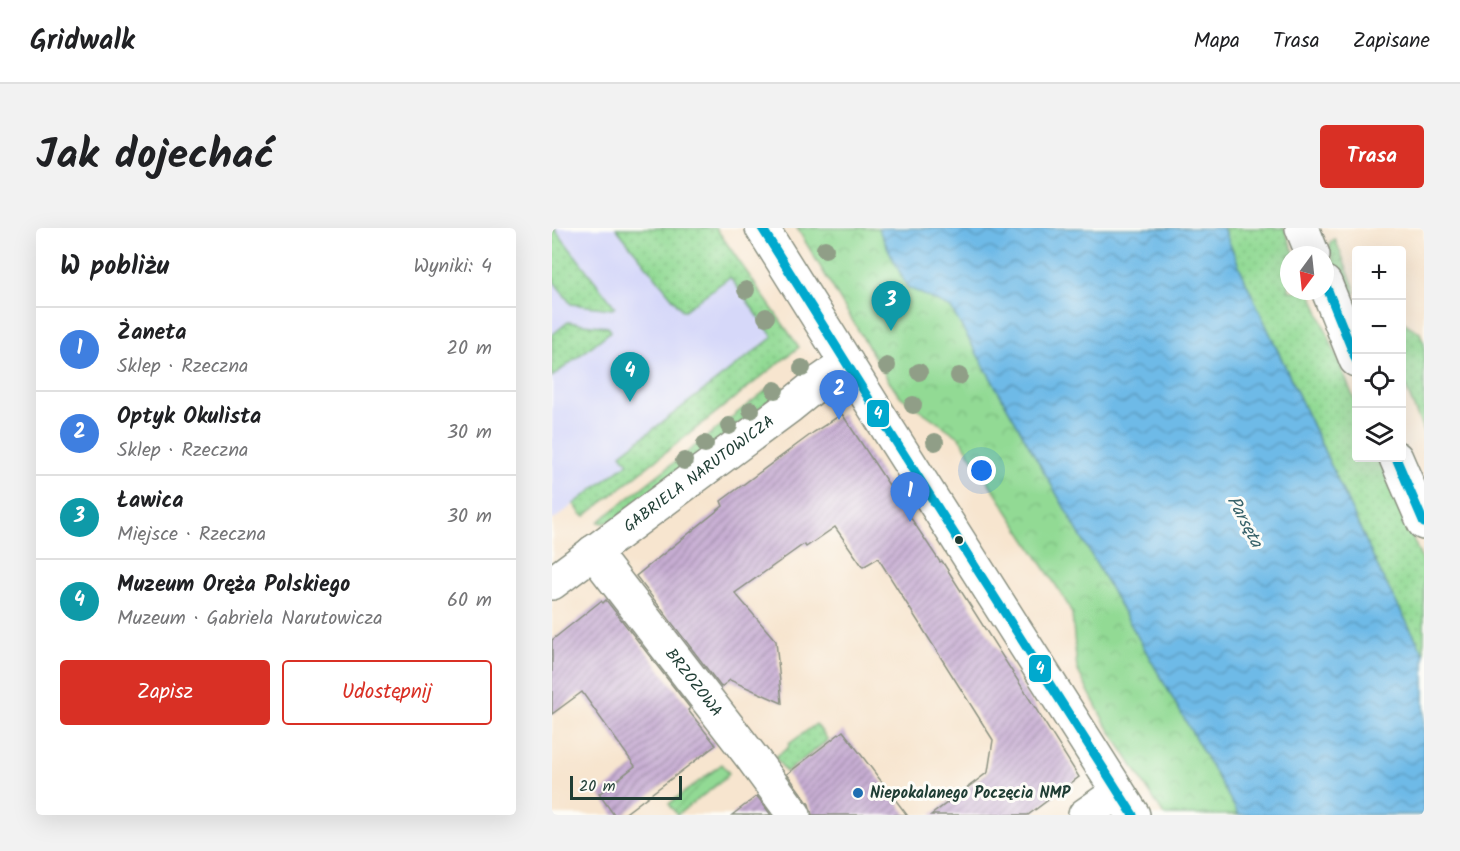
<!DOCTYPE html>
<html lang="pl">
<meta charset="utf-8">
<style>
:root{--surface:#fff;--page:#f2f2f2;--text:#202124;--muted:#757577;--line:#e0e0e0;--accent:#d93025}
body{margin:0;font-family:Kalam,sans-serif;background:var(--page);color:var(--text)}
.controls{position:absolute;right:18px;top:18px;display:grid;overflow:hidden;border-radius:6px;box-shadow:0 6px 24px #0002}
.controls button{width:54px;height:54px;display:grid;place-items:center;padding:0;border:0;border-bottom:2px solid var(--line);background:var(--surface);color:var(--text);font:30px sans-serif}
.compass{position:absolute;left:728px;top:18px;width:54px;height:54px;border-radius:50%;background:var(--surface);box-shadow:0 6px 24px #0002;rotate:195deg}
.scale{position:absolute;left:18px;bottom:15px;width:112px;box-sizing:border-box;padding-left:6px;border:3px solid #1f3d34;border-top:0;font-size:16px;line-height:21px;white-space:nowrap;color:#1f3d34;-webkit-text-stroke:4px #fdfcf7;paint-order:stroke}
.you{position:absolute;left:430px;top:243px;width:21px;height:21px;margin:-15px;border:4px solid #fff;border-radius:50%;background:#1a73e8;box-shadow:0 0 0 9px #1a73e833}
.badge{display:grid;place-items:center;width:39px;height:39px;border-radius:50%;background:var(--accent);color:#fff;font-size:20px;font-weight:700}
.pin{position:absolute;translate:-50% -50px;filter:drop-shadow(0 2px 3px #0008)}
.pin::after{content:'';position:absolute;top:32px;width:21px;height:18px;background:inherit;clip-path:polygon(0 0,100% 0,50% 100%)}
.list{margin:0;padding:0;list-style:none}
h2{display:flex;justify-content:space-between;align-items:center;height:78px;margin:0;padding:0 24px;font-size:26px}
h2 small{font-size:20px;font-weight:400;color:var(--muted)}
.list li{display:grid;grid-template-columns:39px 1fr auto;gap:18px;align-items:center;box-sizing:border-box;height:84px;padding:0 24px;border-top:2px solid var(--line)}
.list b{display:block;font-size:22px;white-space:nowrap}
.list p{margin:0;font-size:20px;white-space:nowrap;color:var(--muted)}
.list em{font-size:20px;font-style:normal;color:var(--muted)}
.actions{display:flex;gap:12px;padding:18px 24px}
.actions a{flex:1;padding:14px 0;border:2px solid var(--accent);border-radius:6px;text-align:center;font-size:21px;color:var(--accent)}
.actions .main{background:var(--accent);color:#fff}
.icon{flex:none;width:33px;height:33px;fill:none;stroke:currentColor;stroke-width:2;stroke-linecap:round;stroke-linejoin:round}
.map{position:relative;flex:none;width:872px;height:587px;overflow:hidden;border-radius:6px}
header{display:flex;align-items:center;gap:36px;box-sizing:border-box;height:84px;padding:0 30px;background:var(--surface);border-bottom:2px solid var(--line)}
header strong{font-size:28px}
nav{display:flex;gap:33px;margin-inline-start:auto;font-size:21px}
.intro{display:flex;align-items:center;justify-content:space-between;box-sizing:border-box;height:144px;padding:0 36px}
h1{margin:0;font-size:42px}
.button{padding:15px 27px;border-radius:6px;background:var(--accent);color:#fff;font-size:21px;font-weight:700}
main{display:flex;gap:36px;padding:0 36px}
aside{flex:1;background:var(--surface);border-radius:6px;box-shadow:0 6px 24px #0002}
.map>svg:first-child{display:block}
</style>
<header>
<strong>Gridwalk</strong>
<nav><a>Mapa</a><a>Trasa</a><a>Zapisane</a></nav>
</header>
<div class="intro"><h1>Jak dojechać</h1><a class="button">Trasa</a></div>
<main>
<aside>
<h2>W pobliżu<small>Wyniki: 4</small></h2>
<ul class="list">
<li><span class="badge" style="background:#3f7fe0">1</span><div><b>Żaneta</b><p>Sklep · Rzeczna</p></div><em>20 m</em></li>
<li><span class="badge" style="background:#3f7fe0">2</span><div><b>Optyk Okulista</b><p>Sklep · Rzeczna</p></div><em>30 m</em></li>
<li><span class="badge" style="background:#0f9aa8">3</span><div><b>Ławica</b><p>Miejsce · Rzeczna</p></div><em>30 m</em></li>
<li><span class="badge" style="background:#0f9aa8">4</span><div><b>Muzeum Oręża Polskiego</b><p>Muzeum · Gabriela Narutowicza</p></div><em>60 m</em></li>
</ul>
<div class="actions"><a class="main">Zapisz</a><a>Udostępnij</a></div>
</aside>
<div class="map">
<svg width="872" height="587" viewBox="0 0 872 587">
<defs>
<pattern id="grass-dots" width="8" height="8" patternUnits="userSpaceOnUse" patternTransform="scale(1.5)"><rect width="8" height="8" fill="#92da94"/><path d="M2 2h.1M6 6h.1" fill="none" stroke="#7dbc80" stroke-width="1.8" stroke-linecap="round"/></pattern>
<pattern id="park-crowns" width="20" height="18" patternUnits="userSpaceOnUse" patternTransform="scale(1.5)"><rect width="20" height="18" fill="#92da94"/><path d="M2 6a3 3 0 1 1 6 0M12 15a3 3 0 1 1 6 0" fill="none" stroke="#7dbc80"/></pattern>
<pattern id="garden-furrows" width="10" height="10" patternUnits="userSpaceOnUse" patternTransform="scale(1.5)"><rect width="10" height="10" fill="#92da94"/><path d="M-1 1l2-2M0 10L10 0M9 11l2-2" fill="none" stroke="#7dbc80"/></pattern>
<pattern id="water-waves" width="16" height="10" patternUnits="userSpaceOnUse" patternTransform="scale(1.5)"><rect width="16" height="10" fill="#6ebae7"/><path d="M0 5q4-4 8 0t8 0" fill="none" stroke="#5a98bc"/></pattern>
<pattern id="building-hatch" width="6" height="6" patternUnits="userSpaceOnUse" patternTransform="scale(1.5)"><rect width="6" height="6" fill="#c7add3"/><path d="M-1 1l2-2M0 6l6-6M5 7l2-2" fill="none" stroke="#a18eac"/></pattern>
</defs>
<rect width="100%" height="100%" fill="#fdfcf7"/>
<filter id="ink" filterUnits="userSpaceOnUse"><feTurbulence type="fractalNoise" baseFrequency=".0167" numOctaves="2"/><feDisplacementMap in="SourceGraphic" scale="12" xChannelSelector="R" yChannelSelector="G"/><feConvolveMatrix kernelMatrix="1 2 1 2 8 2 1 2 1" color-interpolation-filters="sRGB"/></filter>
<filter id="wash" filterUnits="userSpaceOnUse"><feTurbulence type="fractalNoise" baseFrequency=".008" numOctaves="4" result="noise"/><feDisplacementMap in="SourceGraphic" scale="24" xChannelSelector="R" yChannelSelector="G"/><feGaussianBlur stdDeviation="1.35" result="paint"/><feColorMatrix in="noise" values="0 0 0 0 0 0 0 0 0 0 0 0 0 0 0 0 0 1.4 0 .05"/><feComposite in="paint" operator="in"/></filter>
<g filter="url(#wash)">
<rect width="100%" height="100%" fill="#f7e5cf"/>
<path fill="#d6d8f9" d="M0 0H150L236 112 0 293Z"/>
<path fill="url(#grass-dots)" stroke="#588c64" stroke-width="1.5" d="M0 0H2L63 79 60 81 19 76 0 51Z
M64 0H164L247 119 33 288 29 286 22 276 76 235 69 226 221 109 178 49 131 83Z
M671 0H732L743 27H737V63H758L804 176V230H827L872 337V426L831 350 694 54Z
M783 11 804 64V65L796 62 791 57 777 22 779 14Z
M850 93 868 105 872 116V205L850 149Z
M16 94 56 99 59 103 0 149V107Z
M222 156 228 164 63 292 52 295 46 294Z
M264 496 276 512 234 544 223 529 236 520 237 516Z"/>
<path fill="url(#park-crowns)" stroke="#588c64" stroke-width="1.5" d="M245 0H326L355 58 399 80 687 587H612L552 493 525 441 520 386 516 377 507 362 407 209 349 169 338 155Z"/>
<path fill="url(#garden-furrows)" stroke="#588c64" stroke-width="1.5" d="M170 536 177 545 174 550 125 587 117 576Z"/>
<path fill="url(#water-waves)" stroke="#467c8e" stroke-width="1.5" d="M326 0H671L694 54 831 350 872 426V587H687L399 80 355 59Z"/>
<g id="blocks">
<path fill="url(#building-hatch)" d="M290 186 388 334 390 333 527 549 476 587H379L436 544 441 512 326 330 311 339 283 299 254 319 252 316 183 365 224 413 230 475 178 452 169 459 84 348 171 278 169 273 262 204Z
M54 372 138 480 136 482 164 517 71 587H62L47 566 83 538 30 464 0 486V412L49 373 51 375Z
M291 503 355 587H260L257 576 235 546Z
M205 568 219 587H180Z"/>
</g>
</g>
<g filter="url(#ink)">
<use href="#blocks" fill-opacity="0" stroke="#8b9182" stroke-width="1.5"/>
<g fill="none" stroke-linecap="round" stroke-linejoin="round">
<defs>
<g id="street">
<path d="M210 0 332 195 581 587"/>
<path d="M750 0 761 27"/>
<path d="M773 55 804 132"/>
<path d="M844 230 872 295"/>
<path id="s1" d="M41 324 201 531 242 587"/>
<path id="s2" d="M0 355 238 178 269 153 295 135"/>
<path d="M533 587 566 564"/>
</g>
</defs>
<use href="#street" stroke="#8b9182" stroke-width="36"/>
<use href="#street" stroke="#fff" stroke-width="33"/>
<defs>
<path id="bus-1" d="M210 0 332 195 581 587
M773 55 804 132
M844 230 872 295"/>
</defs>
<use href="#bus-1" stroke="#fdfcf7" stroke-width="14"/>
<use href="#bus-1" stroke="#00a9ce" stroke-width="9"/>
</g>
<g fill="#909e87">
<circle cx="273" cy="21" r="9"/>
<circle cx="194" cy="62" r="9"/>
<circle cx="214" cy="89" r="9"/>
<circle cx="335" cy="138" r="9"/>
<circle cx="250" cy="140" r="9"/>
<circle cx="367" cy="144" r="9"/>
<circle cx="407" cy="148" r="9"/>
<circle cx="223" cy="162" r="9"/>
<circle cx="361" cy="177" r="9"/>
<circle cx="199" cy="182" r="9"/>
<circle cx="177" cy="198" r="9"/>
<circle cx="383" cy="214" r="9"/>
<circle cx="153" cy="216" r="9"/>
<circle cx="132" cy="233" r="9"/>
</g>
</g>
<circle fill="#1f3d34" stroke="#fdfcf7" stroke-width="2" cx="407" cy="312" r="5"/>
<circle fill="#1f6fb2" stroke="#fdfcf7" stroke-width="2" cx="306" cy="565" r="6"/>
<g text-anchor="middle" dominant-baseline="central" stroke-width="6" stroke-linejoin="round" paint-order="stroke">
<g font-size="16" fill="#1f3d34" stroke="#fdfcf7">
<text stroke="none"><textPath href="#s2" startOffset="183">GABRIELA NARUTOWICZA</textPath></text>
<text stroke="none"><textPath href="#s1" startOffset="165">BRZOZOWA</textPath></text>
</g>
<g font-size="16" font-weight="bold" fill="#1f3d34" stroke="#fdfcf7" text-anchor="start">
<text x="318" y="565">Niepokalanego Poczęcia NMP</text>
</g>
<g font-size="18" font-style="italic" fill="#37626a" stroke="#fdfcf7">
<text transform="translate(692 294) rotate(62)">Parsęta</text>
</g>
</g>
<g stroke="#fdfcf7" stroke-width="2">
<rect x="314" y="171" width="24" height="29" rx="6" fill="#00a9ce"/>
<rect x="476" y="426" width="24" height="29" rx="6" fill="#00a9ce"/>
</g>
<g font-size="16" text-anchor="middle" font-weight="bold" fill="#fff">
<text x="326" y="191">4</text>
<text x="488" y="446">4</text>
</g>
</svg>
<div class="controls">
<button>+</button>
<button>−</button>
<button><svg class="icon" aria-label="locate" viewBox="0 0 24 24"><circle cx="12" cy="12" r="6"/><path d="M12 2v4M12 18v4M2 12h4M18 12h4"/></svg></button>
<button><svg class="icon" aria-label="layers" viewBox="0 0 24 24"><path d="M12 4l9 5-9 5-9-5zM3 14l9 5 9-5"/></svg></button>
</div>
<svg class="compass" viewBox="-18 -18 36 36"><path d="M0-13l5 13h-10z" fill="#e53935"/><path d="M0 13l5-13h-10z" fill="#757577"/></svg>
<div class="scale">20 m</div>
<div class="you"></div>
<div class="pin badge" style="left:358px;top:294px;background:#3f7fe0">1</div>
<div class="pin badge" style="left:287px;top:192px;background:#3f7fe0">2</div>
<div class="pin badge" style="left:339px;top:103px;background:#0f9aa8">3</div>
<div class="pin badge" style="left:78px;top:174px;background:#0f9aa8">4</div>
</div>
</main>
